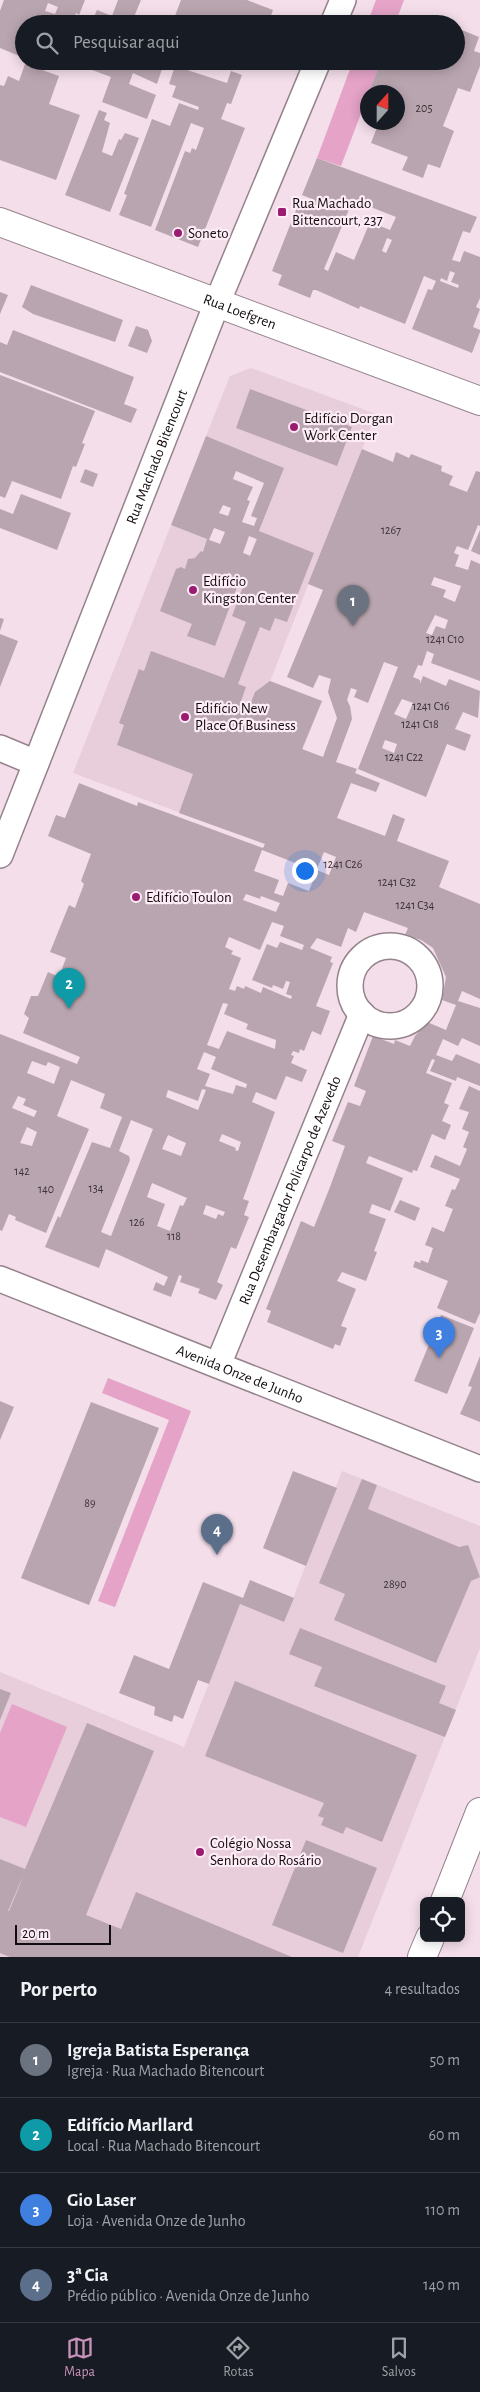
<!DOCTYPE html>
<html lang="pt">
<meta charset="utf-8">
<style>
:root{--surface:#171b24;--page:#242831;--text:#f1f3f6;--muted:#9ea1a6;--line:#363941;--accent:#ca92ba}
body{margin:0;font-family:"Alegreya Sans",sans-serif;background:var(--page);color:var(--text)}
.controls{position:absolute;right:15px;bottom:15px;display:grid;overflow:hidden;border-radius:8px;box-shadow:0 2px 12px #0003}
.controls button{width:45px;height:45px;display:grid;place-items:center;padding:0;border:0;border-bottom:1px solid var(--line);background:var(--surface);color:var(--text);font:25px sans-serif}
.compass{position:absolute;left:360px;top:85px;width:45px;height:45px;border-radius:50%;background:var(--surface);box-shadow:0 2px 12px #0003;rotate:21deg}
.scale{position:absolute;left:15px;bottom:12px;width:96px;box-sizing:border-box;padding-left:5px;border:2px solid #120c0f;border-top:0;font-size:14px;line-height:18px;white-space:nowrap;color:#120c0f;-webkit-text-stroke:4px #fdecf5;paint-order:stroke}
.you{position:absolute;left:304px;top:870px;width:18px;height:18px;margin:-12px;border:4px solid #fff;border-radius:50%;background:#1a73e8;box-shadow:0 0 0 8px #1a73e833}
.badge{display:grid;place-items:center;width:32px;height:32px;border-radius:50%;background:var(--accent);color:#fff;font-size:16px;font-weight:700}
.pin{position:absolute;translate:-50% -41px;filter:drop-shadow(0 1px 2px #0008)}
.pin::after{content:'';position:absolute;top:26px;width:18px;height:15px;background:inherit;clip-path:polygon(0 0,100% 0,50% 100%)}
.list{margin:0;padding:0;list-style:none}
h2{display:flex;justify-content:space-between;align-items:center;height:65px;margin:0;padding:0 20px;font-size:21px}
h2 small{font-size:16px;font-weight:400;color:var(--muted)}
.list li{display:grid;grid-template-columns:32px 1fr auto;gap:15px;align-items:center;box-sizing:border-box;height:75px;padding:0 20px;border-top:1px solid var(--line)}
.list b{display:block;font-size:19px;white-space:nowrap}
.list p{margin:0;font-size:16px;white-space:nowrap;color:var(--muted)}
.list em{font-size:16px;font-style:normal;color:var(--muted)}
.icon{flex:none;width:28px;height:28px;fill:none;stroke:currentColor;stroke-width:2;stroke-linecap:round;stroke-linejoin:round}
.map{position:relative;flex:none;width:480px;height:1957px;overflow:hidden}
.search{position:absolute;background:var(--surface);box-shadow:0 2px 12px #0003;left:15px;right:15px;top:15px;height:55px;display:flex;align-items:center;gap:12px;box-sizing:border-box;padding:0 18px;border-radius:28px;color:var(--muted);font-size:19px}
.sheet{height:365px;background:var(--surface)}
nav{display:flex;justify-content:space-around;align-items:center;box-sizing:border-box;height:70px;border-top:1px solid var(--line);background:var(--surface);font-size:14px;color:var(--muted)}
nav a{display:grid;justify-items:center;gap:2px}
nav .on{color:var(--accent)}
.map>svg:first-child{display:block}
</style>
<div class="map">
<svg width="480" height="1957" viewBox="0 0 480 1957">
<rect width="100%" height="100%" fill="#f3dee9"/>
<path fill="#e8cddb" d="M251 368 376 414 270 681 322 701 265 844 73 773 171 525 250 555 284 468 206 436 230 376Z
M342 1471 480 1526V1648L358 1957H0V1672L184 1747 240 1604 284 1622Z"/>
<path fill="#e4a3c7" d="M376 0H404L395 24H367Z
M353 61H381L341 166 317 158Z
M108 1378 191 1411 115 1607 98 1601 169 1420 102 1393Z
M12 1704 67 1727 26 1827 0 1817V1733Z"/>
<path fill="#b9a5af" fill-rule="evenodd" d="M4 0H85L79 15 76 13 72 24H24V58L0 48V11ZM48 3 58 7 55 14 45 11Z
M118 0H141L131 24H97L98 21 93 19 97 10 112 16Z
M181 0H247L273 10 268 24H172Z
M457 28 479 37 474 51 480 53V66L470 92 458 88 443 126 454 131 440 168 428 164 423 178 402 170 408 157 371 143 379 122H398V92H369L381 61H456Z
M68 61H175L173 66 164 63 157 84 133 73 129 84 156 95 147 119 102 102 111 77Z
M25 64 59 76 49 104 80 115 56 180 0 160V85L4 86 8 76 19 81Z
M175 66 227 83 231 71 242 75 231 104 227 103 221 119 245 128 198 247 155 230 185 151 190 153 192 148 196 150 204 128 191 123 151 227 119 215 127 195 124 194 152 119 170 126 179 103 198 110 199 107 172 97 176 86 169 84Z
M99 110 107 113 104 120 110 123 102 152 112 156 119 139 121 140 125 133 139 138 110 212 65 195Z
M317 158 477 217 470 233 463 231 452 260 460 262 464 251 480 257V298L476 307 480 309 473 327 480 330V332L472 353 412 329 428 289 432 290 436 281 424 276 405 324 360 306 359 309 316 290H313L310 298 278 285 282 275 272 271 298 205 307 209 312 199 302 195ZM353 200 396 217 390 230 370 222 354 260 336 252 328 271 324 269ZM387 238 392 240 386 253 382 251ZM450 271 455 273 451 282 459 285 458 288 440 281 441 278 447 281Z
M31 285 123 320 115 342 33 314 22 307Z
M0 292 8 295 0 314Z
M136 326 148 330 152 341 147 353 128 346Z
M13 330 134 377 124 404 137 409 131 423 0 372V342L7 345Z
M0 375 95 411 82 443 85 444 76 467 73 466 61 499 12 481 5 498 0 496Z
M250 389 352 427 337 466 236 428Z
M206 436 284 468 259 531 314 553 287 622 275 618 270 631 260 627 238 684 246 687 239 707 248 710 255 692 270 681 322 701 302 749 323 757 337 718 328 692 331 679 319 675 313 688 287 677 323 590 308 584 362 449 393 462 396 452 409 458 411 454 442 466 441 471 453 476 449 485 467 492 476 471 480 472V526L478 525 468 550 457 546 454 553 459 555 455 566 468 570 471 560 480 564V681L431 663 434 654 427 651 422 666 418 665 413 677 420 680V684L423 676 446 686 449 679 480 691 478 718 463 712 455 729 471 735 465 751 447 744 426 797 358 769 398 667 384 662 368 703 354 697 357 690 351 688 347 700 350 706 352 719 336 762 357 769 355 773 380 783 376 792 351 783 337 818 385 836 393 814 405 819 397 841 449 861 439 887 480 904V999L462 991 458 1001 480 1008V1046L462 1038 458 1046 443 1039 436 1055 452 1061 456 1054 480 1064V1086L457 1077 456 1081 430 1071 435 1060 432 1059 426 1073 452 1083 444 1103 449 1105 442 1121 451 1125 445 1140 432 1134 417 1171 413 1170 412 1173 369 1156 366 1163 403 1178 390 1211 372 1204 369 1213 386 1219 374 1251 377 1252 366 1281 342 1272 337 1281 356 1289 341 1326 347 1328 340 1346 335 1344 333 1349 267 1322 271 1311 266 1309 301 1221 314 1227 330 1187 345 1146 332 1141 348 1102 360 1106 366 1091 354 1086 373 1036 394 1044 395 1040 410 1046 415 1036 427 1022 446 1030 456 1005 442 1000 446 977 433 948 421 940 405 935 408 928 364 912 356 932 348 928 341 947 317 938 310 948 332 957 330 962 333 963 316 1006 330 1011 321 1035 312 1031 304 1051 300 1049 299 1053 293 1051 291 1055 294 1056 291 1063 307 1070 302 1082 286 1076 276 1100 256 1092 252 1102 275 1112 243 1199 249 1201 244 1215 249 1217 236 1249 231 1247 217 1282 223 1285 216 1300 198 1293 200 1289 180 1282 182 1276 179 1275 171 1297 153 1290 156 1282 164 1286 168 1277 106 1249 99 1268 45 1247 58 1216 60 1218 92 1142 110 1148 122 1117 100 1108 105 1094 71 1080 57 1116 89 1129 46 1233 15 1220 16 1217 9 1214 2 1231 0 1230V1034L77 1064 80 1057 23 1033 29 1018 24 1014 31 996H38L48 972 59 977 66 958 50 952 69 905 75 908 84 884 81 881 91 854 48 836 56 815 65 818 79 783 137 806 138 802 263 848 265 844 179 813 193 774 117 745 124 725 119 723 139 669 144 671 151 651 224 678 246 622 232 616 244 584 239 582 215 646 187 636 192 624 160 611 176 569 181 567 185 569 188 559 195 558 201 551 203 552 207 539 171 525ZM236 471 264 483 251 516 257 518 254 526 242 522 250 501 247 500 253 487 233 479ZM223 505 231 508 228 516 219 513ZM214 528 225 532 220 544 209 540ZM249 536 257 539 250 556 243 553ZM434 577 461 586 455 602 443 597 446 590 431 585ZM435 615 448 620 445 629 436 626 432 635 426 633ZM402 699 413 703 406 719 394 714ZM385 740 397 744 394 753 382 748ZM262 850 316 871 324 852 336 857 329 875 317 870 309 891 288 883 283 896 274 893 279 880 254 871ZM246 894 260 899 261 896 280 903 276 912 243 900ZM272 922 284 926 280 936 304 945 302 950 280 942 277 948 267 944 252 980 272 988 273 985 283 989 286 981 290 982 286 994 292 996 291 999 263 987 261 993 245 986 244 989 237 986 235 991 229 989 241 958 231 954 233 951 225 947 229 937 260 950ZM223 1003 228 1004 224 1014 248 1024 246 1029 276 1040 275 1049 227 1031 219 1049 207 1045ZM204 1052 216 1057 211 1069 247 1084 246 1088 236 1085 233 1094 205 1086 210 1074 197 1069ZM32 1061 46 1066 48 1062 60 1067 54 1084 27 1073ZM202 1089 206 1090 198 1110 166 1097 168 1090 198 1101ZM18 1096 26 1099 23 1105 37 1111 34 1117 12 1108ZM131 1120 153 1129 111 1236 101 1232 130 1160 129 1156 119 1151ZM27 1127 37 1132 32 1146 20 1143ZM222 1134 241 1142 238 1151 235 1150 236 1148 219 1141ZM168 1135 186 1143 181 1156 162 1149ZM152 1183 187 1198 183 1206 180 1205 170 1231 157 1226 165 1204 147 1197ZM206 1205 225 1212 223 1216 218 1214 216 1219 203 1214Z
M85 469 98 474 93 487 80 482Z
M21 494 71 513 57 550 0 528V509L13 514Z
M480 530V555L471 551Z
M0 618 4 619 0 631Z
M0 634 18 641 0 687Z
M469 1086 480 1091V1313L475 1324 437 1308 448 1281 413 1267 415 1261 420 1263 421 1260 428 1263 433 1248 425 1245 432 1227 444 1232 453 1209 445 1206 452 1189 455 1190 460 1179 430 1167 435 1155 460 1166 467 1149 463 1147 469 1132 462 1129 469 1112 459 1109Z
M400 1200 420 1208 415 1221 394 1212Z
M441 1315 474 1328 447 1394 414 1381Z
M480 1356V1422L460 1414 472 1387 468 1386Z
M0 1401 14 1407 0 1440Z
M91 1402 159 1428 89 1605 21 1578Z
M293 1471 337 1488 306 1566 263 1548Z
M362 1479 377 1485 368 1509 459 1547 468 1545 480 1577 471 1581 436 1663 334 1620 345 1594 319 1583Z
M250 1580 294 1598 284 1622 240 1604 209 1684 198 1680 183 1719 174 1715 172 1722 154 1715 155 1707 119 1693 134 1655 169 1669 203 1582 243 1598Z
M300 1628 446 1686 439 1703 456 1710 445 1737 314 1686 322 1667 289 1654Z
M235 1681 417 1755 382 1842 346 1827 343 1834 321 1825 324 1818 318 1816 324 1803 205 1756Z
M0 1689 11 1693 0 1720Z
M87 1723 154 1751 86 1915 121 1929 136 1892 292 1957H10L0 1953V1859L25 1869ZM23 1876 19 1887 9 1911H8Z
M306 1840 377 1868 343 1953 272 1925Z"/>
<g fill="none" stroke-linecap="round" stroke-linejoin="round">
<defs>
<g id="minor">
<path d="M333 24 343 0"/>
<path d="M0 748 36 763"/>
<path id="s1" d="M0 855 217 303 318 61"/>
<circle cx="390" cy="986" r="40"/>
<path id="s2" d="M0 1279 480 1469"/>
<path id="s3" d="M218 1365 362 1014"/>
</g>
<g id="tertiary">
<path id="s4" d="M0 222 480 401"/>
</g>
<path id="primary" d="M445 1901 480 1812
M422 1957 430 1938"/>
</defs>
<use href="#minor" stroke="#95838c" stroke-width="28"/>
<use href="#tertiary" stroke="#95838c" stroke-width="30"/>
<use href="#primary" stroke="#95838c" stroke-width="30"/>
<use href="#minor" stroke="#fff" stroke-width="25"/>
<use href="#tertiary" stroke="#fff" stroke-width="28"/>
<use href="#primary" stroke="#fff" stroke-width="28"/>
</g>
<g fill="#9a1b71" stroke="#fdecf5" stroke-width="2">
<rect x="277" y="207" width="10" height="10" rx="2.5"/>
<circle cx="178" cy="233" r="5"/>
<circle cx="294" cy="427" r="5"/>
<circle cx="193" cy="590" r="5"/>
<circle cx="185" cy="717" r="5"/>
<circle cx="136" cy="897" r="5"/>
<circle cx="200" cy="1852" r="5"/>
</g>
<g text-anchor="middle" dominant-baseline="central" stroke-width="4.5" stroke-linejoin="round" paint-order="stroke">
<g font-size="12" fill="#3c3237">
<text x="424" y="108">205</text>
<text x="391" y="530">1267</text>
<text x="445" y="639">1241 C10</text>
<text x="431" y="706">1241 C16</text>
<text x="420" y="724">1241 C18</text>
<text x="404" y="757">1241 C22</text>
<text x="343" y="864">1241 C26</text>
<text x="397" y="882">1241 C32</text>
<text x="415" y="905">1241 C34</text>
<text x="22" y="1171">142</text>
<text x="96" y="1188">134</text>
<text x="46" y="1189">140</text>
<text x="137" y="1222">126</text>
<text x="174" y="1236">118</text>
<text x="90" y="1503">89</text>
<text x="395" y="1584">2890</text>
</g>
<g font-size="15" fill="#120c0f" stroke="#fdecf5" text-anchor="start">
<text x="292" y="203">Rua Machado<tspan x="292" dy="17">Bittencourt, 237</tspan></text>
<text x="188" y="233">Soneto</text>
<text x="304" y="418">Edifício Dorgan<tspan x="304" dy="17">Work Center</tspan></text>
<text x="203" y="581">Edifício<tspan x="203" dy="17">Kingston Center</tspan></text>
<text x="195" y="708">Edifício New<tspan x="195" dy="17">Place Of Business</tspan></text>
<text x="146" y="897">Edifício Toulon</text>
<text x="210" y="1843">Colégio Nossa<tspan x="210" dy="17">Senhora do Rosário</tspan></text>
</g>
<g font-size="15" fill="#120c0f" stroke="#fdecf5">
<text stroke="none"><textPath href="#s4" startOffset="256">Rua Loefgren</textPath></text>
<text stroke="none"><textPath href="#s1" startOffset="428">Rua Machado Bitencourt</textPath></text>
<text stroke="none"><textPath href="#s3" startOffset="189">Rua Desembargador Policarpo de Azevedo</textPath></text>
<text stroke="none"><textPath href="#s2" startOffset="258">Avenida Onze de Junho</textPath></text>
</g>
</g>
</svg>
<div class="controls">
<button><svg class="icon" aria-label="locate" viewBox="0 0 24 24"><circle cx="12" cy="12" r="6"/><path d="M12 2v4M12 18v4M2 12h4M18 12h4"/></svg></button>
</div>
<svg class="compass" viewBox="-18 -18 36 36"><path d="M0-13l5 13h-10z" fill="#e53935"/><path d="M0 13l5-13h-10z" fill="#9ea1a6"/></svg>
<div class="scale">20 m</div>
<div class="you"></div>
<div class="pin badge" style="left:353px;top:626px;background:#6b7280">1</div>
<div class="pin badge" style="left:69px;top:1009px;background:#0f9aa8">2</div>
<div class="pin badge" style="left:439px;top:1358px;background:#3f7fe0">3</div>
<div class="pin badge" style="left:217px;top:1555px;background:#5c6f8a">4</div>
<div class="search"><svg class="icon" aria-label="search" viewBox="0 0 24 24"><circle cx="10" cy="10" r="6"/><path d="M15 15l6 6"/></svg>Pesquisar aqui</div>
</div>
<section class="sheet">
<h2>Por perto<small>4 resultados</small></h2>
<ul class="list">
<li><span class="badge" style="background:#6b7280">1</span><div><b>Igreja Batista Esperança</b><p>Igreja · Rua Machado Bitencourt</p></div><em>50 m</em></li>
<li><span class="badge" style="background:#0f9aa8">2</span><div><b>Edifício Marllard</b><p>Local · Rua Machado Bitencourt</p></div><em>60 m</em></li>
<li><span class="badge" style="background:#3f7fe0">3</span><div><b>Gio Laser</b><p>Loja · Avenida Onze de Junho</p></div><em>110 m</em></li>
<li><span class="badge" style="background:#5c6f8a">4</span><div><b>3ª Cia</b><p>Prédio público · Avenida Onze de Junho</p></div><em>140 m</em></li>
</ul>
</section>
<nav>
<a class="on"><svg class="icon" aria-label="map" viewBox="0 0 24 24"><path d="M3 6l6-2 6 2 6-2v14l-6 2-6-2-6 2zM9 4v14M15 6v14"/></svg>Mapa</a>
<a><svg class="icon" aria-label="directions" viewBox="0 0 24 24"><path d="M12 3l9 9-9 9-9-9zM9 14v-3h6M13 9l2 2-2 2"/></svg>Rotas</a>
<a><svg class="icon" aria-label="saved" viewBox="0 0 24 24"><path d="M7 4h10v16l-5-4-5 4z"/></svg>Salvos</a>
</nav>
